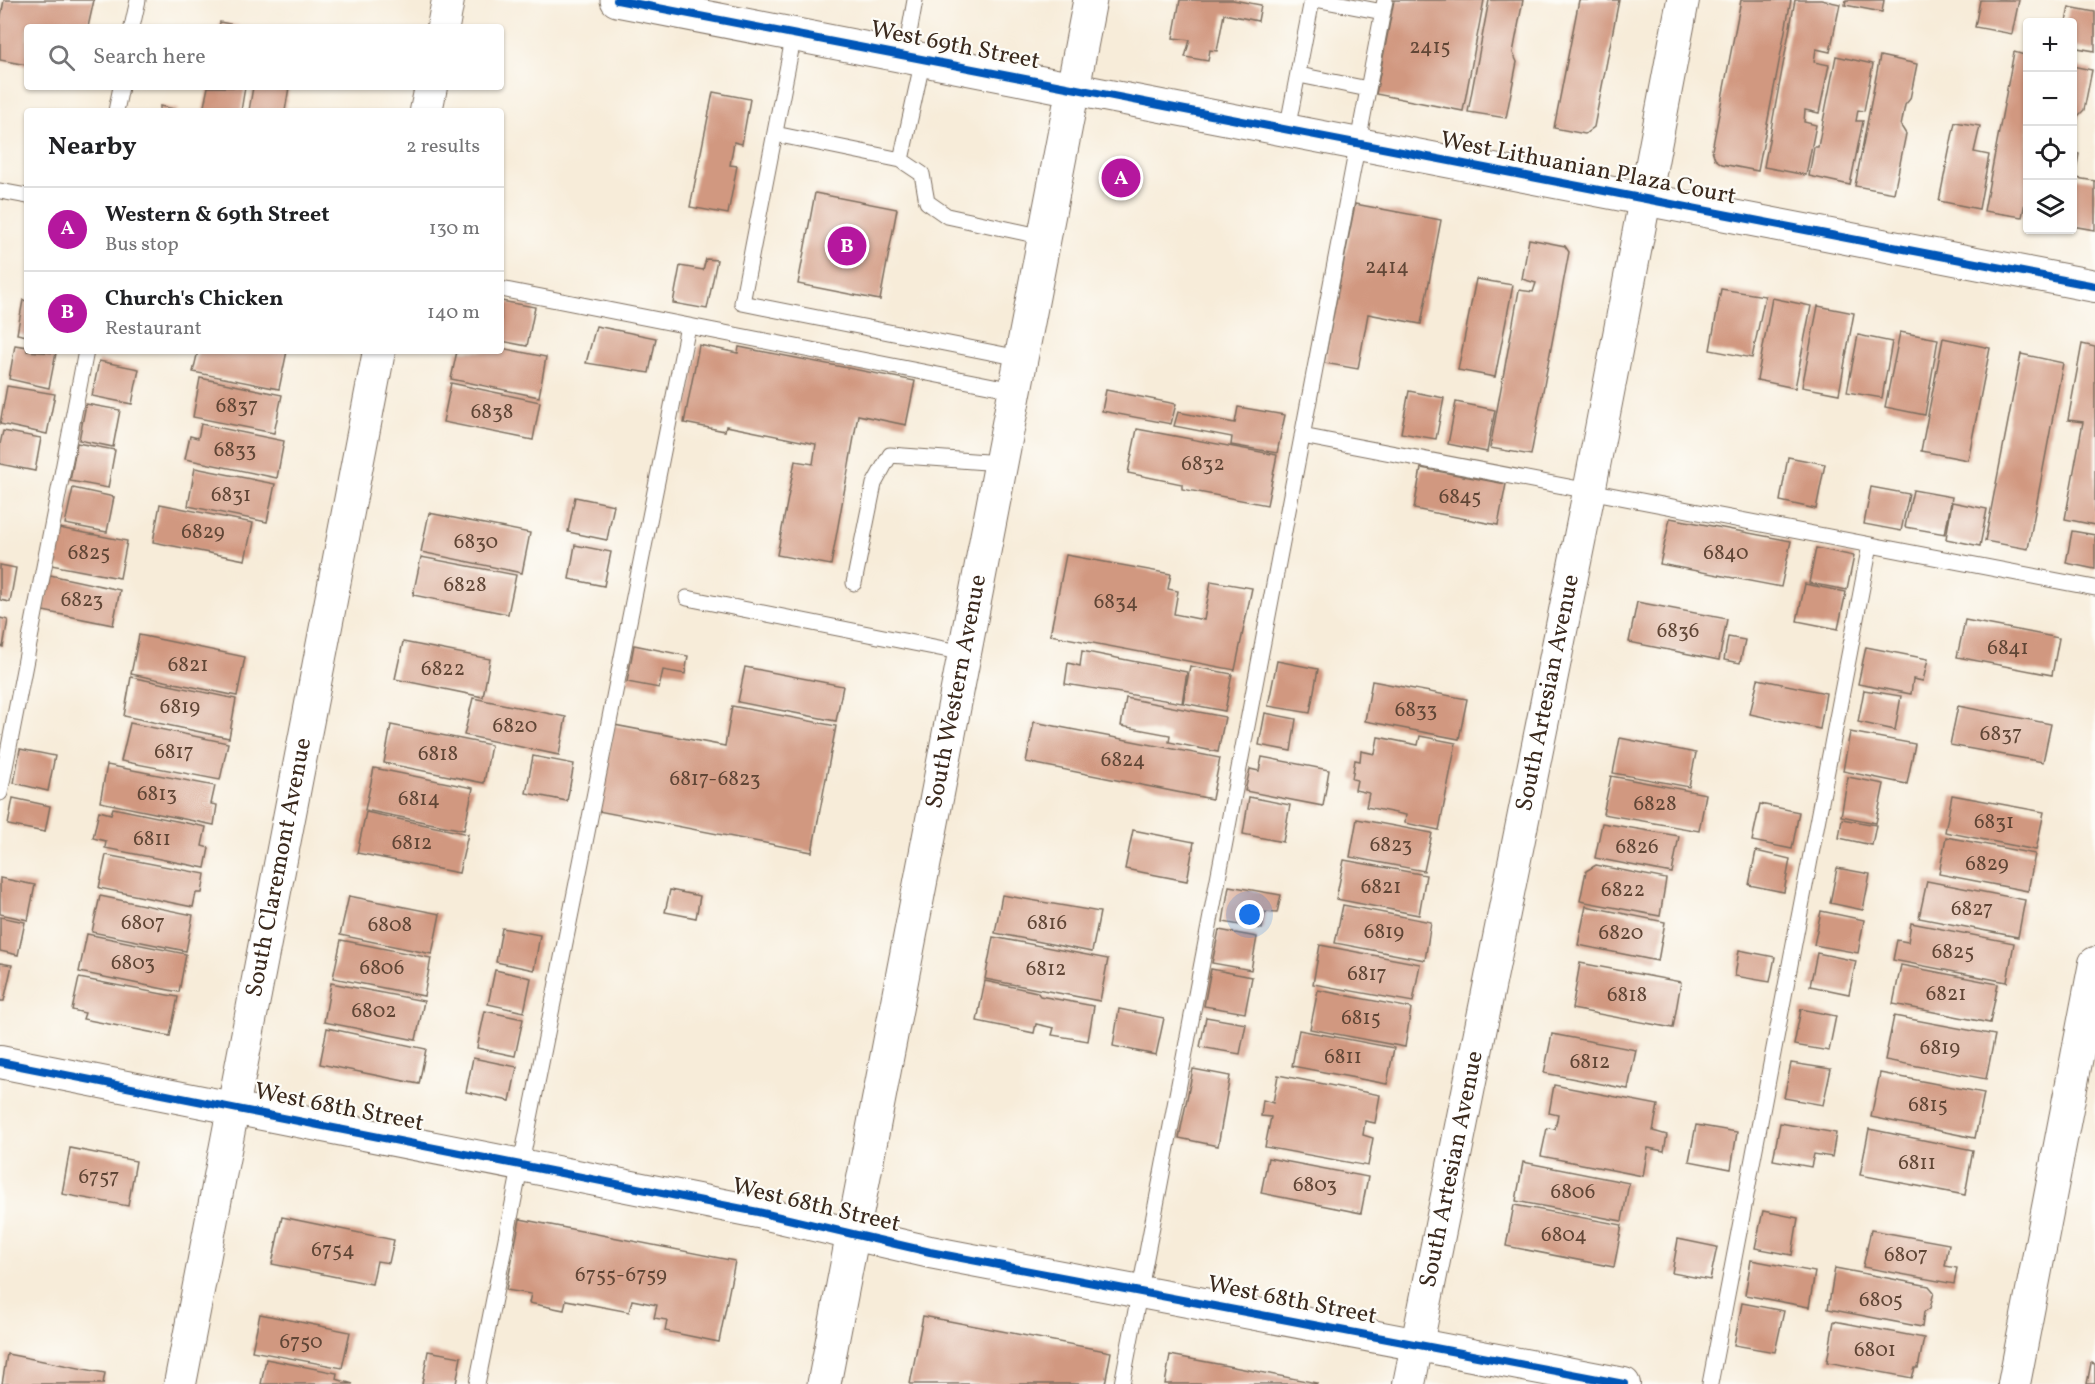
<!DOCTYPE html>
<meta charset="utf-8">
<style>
:root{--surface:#fff;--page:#f6f6f6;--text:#202124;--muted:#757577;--line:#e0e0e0;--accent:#b5179e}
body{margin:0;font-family:Vollkorn,serif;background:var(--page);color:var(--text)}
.controls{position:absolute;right:18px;top:18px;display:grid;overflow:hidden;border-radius:6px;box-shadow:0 2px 4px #0004}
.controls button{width:54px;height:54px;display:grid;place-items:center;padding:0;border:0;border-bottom:2px solid var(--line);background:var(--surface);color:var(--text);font:30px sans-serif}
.you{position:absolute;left:1250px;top:915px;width:21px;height:21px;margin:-15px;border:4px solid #fff;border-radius:50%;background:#1a73e8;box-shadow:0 0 0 9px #1a73e833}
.badge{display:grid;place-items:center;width:39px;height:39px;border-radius:50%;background:var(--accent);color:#fff;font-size:20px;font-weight:700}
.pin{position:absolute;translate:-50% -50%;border:3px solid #fff;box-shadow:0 2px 6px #0006}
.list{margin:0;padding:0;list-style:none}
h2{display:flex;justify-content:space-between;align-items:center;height:78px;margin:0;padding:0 24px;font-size:26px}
h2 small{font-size:20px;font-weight:400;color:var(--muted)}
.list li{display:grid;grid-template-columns:39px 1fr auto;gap:18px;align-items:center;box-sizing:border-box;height:84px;padding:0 24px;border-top:2px solid var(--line)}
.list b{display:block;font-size:22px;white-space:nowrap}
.list p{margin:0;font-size:20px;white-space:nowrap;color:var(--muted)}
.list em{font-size:20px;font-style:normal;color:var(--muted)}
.icon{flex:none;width:33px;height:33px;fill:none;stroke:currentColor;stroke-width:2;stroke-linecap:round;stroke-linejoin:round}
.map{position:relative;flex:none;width:2095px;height:1384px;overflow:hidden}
.search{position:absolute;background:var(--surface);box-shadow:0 2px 4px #0004;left:24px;top:24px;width:480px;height:66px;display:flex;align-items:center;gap:15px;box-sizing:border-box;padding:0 21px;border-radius:6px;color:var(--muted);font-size:22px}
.panel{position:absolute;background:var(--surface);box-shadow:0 2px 4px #0004;left:24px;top:108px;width:480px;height:246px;border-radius:6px}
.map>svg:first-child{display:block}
</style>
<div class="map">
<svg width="2095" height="1384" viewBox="0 0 2095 1384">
<rect width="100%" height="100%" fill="#fdfcf7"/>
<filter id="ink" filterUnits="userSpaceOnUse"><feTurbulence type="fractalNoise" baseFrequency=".0167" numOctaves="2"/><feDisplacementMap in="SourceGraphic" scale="12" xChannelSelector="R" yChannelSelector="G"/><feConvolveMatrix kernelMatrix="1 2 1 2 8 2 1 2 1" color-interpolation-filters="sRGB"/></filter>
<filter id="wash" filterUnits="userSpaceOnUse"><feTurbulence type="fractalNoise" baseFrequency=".008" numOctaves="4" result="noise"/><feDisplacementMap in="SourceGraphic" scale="24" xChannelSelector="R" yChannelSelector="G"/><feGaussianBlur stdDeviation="1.35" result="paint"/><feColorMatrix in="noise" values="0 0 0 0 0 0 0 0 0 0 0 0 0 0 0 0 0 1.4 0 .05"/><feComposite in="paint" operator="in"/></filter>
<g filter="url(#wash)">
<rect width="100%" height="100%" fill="#f7ecd9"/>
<g id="blocks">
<path fill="#d19880" d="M4 0H94L88 27H27V65L0 60V21Z
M1180 0H1233L1261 5 1258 21 1224 14 1217 51 1210 50 1208 61 1185 57 1190 40 1173 38Z
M1394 0H1484L1463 111 1376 94Z
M1489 0H1523L1513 53 1517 62 1506 118 1468 112Z
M1579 0H1619L1594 127 1585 134 1554 128Z
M1741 0H1791L1758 171 1722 164 1715 159 1712 150Z
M1795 0H1821L1840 4 1830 52 1816 49 1814 62 1829 65 1819 113 1805 110 1804 122 1816 125 1806 175 1764 167Z
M1846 0H1884L1882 12 1845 5Z
M1980 0H2019L2012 34 1975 27Z
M2069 7 2095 12V51L2072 47V22H2066Z
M220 22 239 26 238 27H219Z
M2014 52 2028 56V189L2022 217 1984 211Z
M1836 56 1873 64 1864 111 1858 110 1856 121H1863L1850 185 1809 176 1814 147H1818Z
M1880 56 1917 64 1910 99 1905 105 1901 126 1906 134 1894 193 1855 186Z
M2072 66 2092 70 2084 110 2078 116 2074 139Z
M208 87H245L241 111H203Z
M253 87H289L285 111H249Z
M713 92 750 99 742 144 734 142 730 165 737 166 728 214 690 207Z
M160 106 179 110V111H160Z
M1955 122 1980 126 1974 152 1989 155 1979 209 1939 201Z
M2072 152 2079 154 2074 181H2072Z
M2076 178 2095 181V230L2072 226V195Z
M815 193 897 209 880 300 798 284Z
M1355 204 1441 220 1421 324 1368 314 1358 369 1324 363Z
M1529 239 1565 246 1569 252 1531 455 1490 448 1519 290 1533 292 1536 283 1522 279Z
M706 259 717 260 707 309 673 303 680 266 703 270Z
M1476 279 1513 285 1495 377 1458 370Z
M1721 289 1765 296 1752 358 1710 350Z
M1772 298 1811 306 1795 388 1757 380Z
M23 300 27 301V336L17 334Z
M501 301 535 307 527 346 501 341Z
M1818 306 1854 313 1839 394 1802 387Z
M596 326 656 338 649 373 586 363Z
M1900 332 1938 339 1925 415 1885 407Z
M1858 335 1892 342 1882 398 1847 392Z
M1943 338 1990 348 1968 460 1921 451Z
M2082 344 2095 347V525L2065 519 2083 422 2068 420Z
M15 345 27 347V351L56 353 49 388 9 379Z
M699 345 738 353 739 347 915 381 906 425 858 415 831 565 777 555 795 461 813 464 816 444 726 426 725 431 684 423Z
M501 348 546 357 539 397 451 379 457 351H501Z
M198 351H287L279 389 193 372Z
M2021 354 2063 363 2028 549 1985 541Z
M99 361 139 369 132 404 92 396Z
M200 378 282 395 274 433 193 417Z
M451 383 540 402 533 440 443 422Z
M7 386 55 394 47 434 0 424Z
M1106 390 1176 404 1171 424 1102 411Z
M1409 391 1444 398 1436 439 1401 433Z
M1456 402 1495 410 1487 452 1448 444Z
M86 404 120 410 113 447 79 440Z
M1238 407 1285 415 1277 453 1231 445 1232 437 1174 426 1178 412 1235 423Z
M201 424 284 441 277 478 185 459 190 436 198 438Z
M1137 429 1277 455 1267 505 1182 489V484L1128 473Z
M3 431 41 438 35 471 0 464V444Z
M77 443 115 450 108 488 70 481Z
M1788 457 1825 464 1816 509 1780 501Z
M195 468 275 484 267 522 188 506Z
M1421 468 1506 484 1498 525 1414 509Z
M1871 487 1909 494 1901 531 1864 524Z
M73 488 114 497 107 532 65 524Z
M1913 490 1952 497 1945 534 1905 527Z
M575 497 614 505 607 540 568 532Z
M1952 502 1987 509 1980 546 1946 539Z
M160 504 253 523 245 560 153 542Z
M429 513 530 533 522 573 421 552Z
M1670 518 1791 541 1781 587 1660 564Z
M59 528 127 541 120 578 51 565Z
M2072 531 2095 535V569L2066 563Z
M575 545 611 552 604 586 569 579Z
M1816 548 1854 556 1847 590 1809 583Z
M1066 555 1171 574 1168 589 1178 591 1174 614 1204 620 1211 581 1252 588 1235 670 1050 635Z
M421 557 516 575 508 614 413 595Z
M0 565 16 568 10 602 0 600Z
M50 575 120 590 113 625 43 611Z
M1805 584 1846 592 1838 629 1797 621Z
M1637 602 1727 619 1719 660 1629 642Z
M0 618 8 620 3 647 0 646Z
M1965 620 2059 638 2052 675 1957 657Z
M139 635 245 657 237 696 131 674Z
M1728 637 1745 640 1740 663 1724 660Z
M403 642 490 659 483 697 395 679Z
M634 645 688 656 685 674 663 670 659 688 627 682Z
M1866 647 1928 659 1923 681 1913 679 1911 694 1858 684Z
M1082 651 1187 672 1182 703 1065 684 1068 663 1080 666Z
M1277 661 1318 669 1310 713 1268 706Z
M1190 666 1232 674 1225 711 1183 703Z
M745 667 843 686 836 721 738 702Z
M131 677 236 699 229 738 124 716Z
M1758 679 1826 693 1820 729 1750 714Z
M1372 681 1467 699 1459 739 1365 721Z
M1864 690 1901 696 1895 730 1858 722Z
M473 698 566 717 559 755 464 735Z
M1126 698 1225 717 1218 752 1169 742 1170 735 1121 726Z
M732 706 836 726 812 852 598 811 614 725 725 746Z
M1958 706 2051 724 2043 762 1950 745Z
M1265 713 1296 719 1291 751 1259 745Z
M1034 722 1220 758 1212 799 1026 762Z
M130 723 228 743 220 780 121 761Z
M391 725 491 745 484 783 384 763Z
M1850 732 1915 744 1907 784 1843 771Z
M1420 736 1456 743 1439 830 1405 823 1406 815 1366 807 1369 793 1355 790 1357 780 1352 779 1355 760 1360 761 1361 751 1375 754 1378 737 1418 745Z
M1620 738 1696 753 1689 787 1613 773Z
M20 749 55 756 48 791 14 783Z
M533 756 574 764 567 801 526 793Z
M1262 757 1329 770 1323 806 1245 791 1250 769 1259 771Z
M107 765 215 786 211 804 217 805 214 825 100 802Z
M374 768 473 788 464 830 365 810Z
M1611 776 1706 794 1699 831 1603 814Z
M1848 777 1884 784 1876 823 1841 816Z
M1952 795 2044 812 2036 850 1945 832Z
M1249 797 1290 805 1283 842 1243 834Z
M13 798 50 806 45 832 8 825Z
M1760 804 1799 812 1792 849 1752 841Z
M113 808 206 827 202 846 209 848 205 868 105 848 106 841 93 838 99 811 111 814Z
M366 812 468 834 459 873 357 853Z
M1357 819 1432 833 1424 871 1350 857Z
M1842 819 1876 825 1872 845 1839 838Z
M1602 823 1679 836 1672 873 1595 858Z
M1133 830 1194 842 1187 881 1125 869Z
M1946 837 2035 854 2028 891 1939 874Z
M1756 851 1790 859 1784 892 1749 885Z
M106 855 205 874 202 893H196L193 907 99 888Z
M1344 860 1426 875 1419 915 1336 899Z
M1596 865 1666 879 1660 916 1580 901 1586 871Z
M1837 868 1870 874 1863 910 1830 903Z
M0 878 35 885 28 920 0 914Z
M1927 881 2025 900 2018 937 1919 918Z
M1229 886 1281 895 1277 913 1265 912 1262 929 1223 922Z
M670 890 700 896 696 918 665 912Z
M1002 895 1100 912 1092 952 995 933Z
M100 896 193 915 186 951 92 932Z
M349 896 440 914 432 954 340 935Z
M1343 905 1431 922 1425 960 1335 943Z
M1586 906 1665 922 1658 961 1578 945Z
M1821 911 1864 920 1858 953 1814 945Z
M0 917 25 922 18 955 0 951Z
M1911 923 2014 943 2007 982 1893 960 1897 940 1908 942Z
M502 928 540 935 534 970 496 962Z
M1219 930 1257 937 1251 970 1212 963Z
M87 934 186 954 179 992 79 972Z
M993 937 1108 959 1100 1001 985 979Z
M341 940 431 958 424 996 333 978Z
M1320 945 1420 964 1413 1002 1313 984Z
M1739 950 1775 957 1770 982 1735 976Z
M1817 953 1856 961 1849 994 1810 986Z
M0 963 12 965 4 1001H0Z
M1580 963 1681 982 1673 1028 1572 1009Z
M1901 965 1998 984 1990 1023 1893 1004Z
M1211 969 1252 977 1245 1013 1204 1006Z
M495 970 531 978 524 1012 488 1004Z
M79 978 178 997 170 1036 83 1019 85 1013 72 1010Z
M985 981 1037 992 1040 996 1094 1006 1088 1041 1052 1035 1054 1028 1036 1024 1034 1033 977 1021Z
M331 983 424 1001 416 1040 324 1022Z
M1318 990 1411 1008 1405 1047 1310 1029Z
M1119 1009 1164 1018 1156 1055 1113 1046Z
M1801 1009 1836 1016 1829 1051 1794 1045Z
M485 1011 523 1019 515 1056 477 1048Z
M1894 1016 1995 1035 1986 1079 1885 1060Z
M1206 1017 1246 1024 1240 1054 1200 1047Z
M327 1028 426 1049 419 1084 320 1064Z
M1299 1030 1394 1048 1387 1084 1292 1066Z
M1552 1034 1636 1050 1628 1089 1544 1073Z
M473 1058 517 1067 510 1101 466 1092Z
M1791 1063 1831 1069 1823 1105 1784 1098Z
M1193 1069 1230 1076 1218 1146 1179 1138Z
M1880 1073 1984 1093 1975 1138 1871 1117Z
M1278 1075 1380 1095 1375 1123 1365 1121 1363 1135 1373 1138 1368 1166 1265 1147 1271 1117 1261 1116 1263 1100 1273 1103Z
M1554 1085 1658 1105 1653 1131 1667 1135 1664 1151 1648 1148 1643 1176 1541 1156 1547 1128 1555 1129 1558 1115 1549 1113Z
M1780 1123 1836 1133 1832 1157 1814 1154 1811 1167 1773 1160Z
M1696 1125 1737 1132 1731 1169 1689 1161Z
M1869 1129 1973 1150 1965 1195 1860 1175Z
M70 1148 136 1161 128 1206 62 1194Z
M1268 1158 1368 1177 1361 1213 1261 1193Z
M1523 1162 1629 1183 1622 1221 1516 1201Z
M1514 1205 1622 1225 1614 1267 1506 1246Z
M1763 1211 1798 1218 1792 1255 1755 1248Z
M282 1217 394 1240 389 1263 377 1261 372 1284 272 1264Z
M520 1219 735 1261 719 1342 665 1331 667 1320 654 1318 657 1305 632 1300 629 1312 566 1300 564 1310 529 1303 531 1294 506 1290Z
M1871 1230 1949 1244 1945 1266 1957 1268 1954 1284 1863 1267Z
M1678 1239 1717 1247 1710 1280 1672 1273Z
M1751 1260 1815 1272 1809 1307 1745 1295Z
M1835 1268 1929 1286 1934 1292 1930 1308 1924 1312 1922 1327 1828 1309Z
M1742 1303 1784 1311 1775 1352 1734 1345Z
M260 1314 350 1332 342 1368 252 1351Z
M923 1316 1111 1352 1105 1384H910Z
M1834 1321 1924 1338 1918 1368H1915L1912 1378 1827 1362Z
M428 1351 461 1357 456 1384H422Z
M7 1354 105 1373 103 1384H2Z
M1170 1355 1317 1383V1384H1165Z
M266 1359 337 1373 336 1379 353 1384H261Z
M2091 1363 2095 1364V1384H2087Z"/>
</g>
</g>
<g filter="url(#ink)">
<use href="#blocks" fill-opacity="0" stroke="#7d6e5f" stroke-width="1.5"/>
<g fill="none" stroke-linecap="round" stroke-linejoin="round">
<defs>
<path id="service" d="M1320 0 1383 12
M132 27 138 0
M794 34 742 303 1020 358
M905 56 915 0
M923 59 901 160 922 174 927 202 947 216 1044 237
M1299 75 1368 89
M116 111 121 87
M1287 130 1312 0
M775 134 901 160
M0 191 27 196
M501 289 1014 390
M1302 436 2095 588
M854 583 874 484 890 455 1000 463
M687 598 964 653
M0 793 86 351
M477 1384 688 326
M1122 1384 1385 0
M1710 1384 1870 545"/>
<g id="minor">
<path d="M443 27 448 0"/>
<path d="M1073 89 2095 286"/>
<path d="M426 111 431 87"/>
<path d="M0 1062 758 1212 930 1252 1624 1384"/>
<path id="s1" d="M180 1384 379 351"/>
<path id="s2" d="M1409 1384 1589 492 1683 0"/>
<path d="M2014 1384 2095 963"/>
</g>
<path id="tertiary" d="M617 0 1073 89"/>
<g id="secondary">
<path id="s3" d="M824 1384 1090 0"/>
</g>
</defs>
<use href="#service" stroke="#7d6e5f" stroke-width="17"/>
<use href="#minor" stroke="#7d6e5f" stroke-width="34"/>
<use href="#tertiary" stroke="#7d6e5f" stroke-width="35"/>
<use href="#secondary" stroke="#7d6e5f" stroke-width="35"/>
<use href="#service" stroke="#fff" stroke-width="15"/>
<use href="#minor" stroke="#fff" stroke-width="32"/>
<use href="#tertiary" stroke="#fff" stroke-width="33"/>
<use href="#secondary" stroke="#fff" stroke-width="33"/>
<defs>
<path id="cycleway" d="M617 0 2095 286
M0 1062 758 1212 930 1252 1624 1384"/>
</defs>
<use href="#cycleway" stroke="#fdfcf7" stroke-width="11"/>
<use href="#cycleway" stroke="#0057b8" stroke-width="8"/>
</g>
</g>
<g text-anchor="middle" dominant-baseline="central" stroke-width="4.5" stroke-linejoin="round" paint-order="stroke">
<g font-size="21" fill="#604636">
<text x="1430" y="47">2415</text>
<text x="1387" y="267">2414</text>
<text x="237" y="406">6837</text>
<text x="492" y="412">6838</text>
<text x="235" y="450">6833</text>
<text x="1203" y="464">6832</text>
<text x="231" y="495">6831</text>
<text x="1460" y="497">6845</text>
<text x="203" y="532">6829</text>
<text x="476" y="542">6830</text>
<text x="89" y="553">6825</text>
<text x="1726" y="553">6840</text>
<text x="465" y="585">6828</text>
<text x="82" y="600">6823</text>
<text x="1116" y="602">6834</text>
<text x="1678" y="631">6836</text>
<text x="2008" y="648">6841</text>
<text x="188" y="665">6821</text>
<text x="443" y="669">6822</text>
<text x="180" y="707">6819</text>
<text x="1416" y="710">6833</text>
<text x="515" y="726">6820</text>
<text x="2001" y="734">6837</text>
<text x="174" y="752">6817</text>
<text x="438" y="754">6818</text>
<text x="1123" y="760">6824</text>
<text x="715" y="779">6817-6823</text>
<text x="157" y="794">6813</text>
<text x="419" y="799">6814</text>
<text x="1655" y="804">6828</text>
<text x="1994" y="822">6831</text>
<text x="152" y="839">6811</text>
<text x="412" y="843">6812</text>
<text x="1391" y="845">6823</text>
<text x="1637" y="847">6826</text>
<text x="1987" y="864">6829</text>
<text x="1381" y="887">6821</text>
<text x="1623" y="890">6822</text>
<text x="1972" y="909">6827</text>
<text x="143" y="923">6807</text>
<text x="1047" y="923">6816</text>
<text x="390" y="925">6808</text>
<text x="1384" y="932">6819</text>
<text x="1621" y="933">6820</text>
<text x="1953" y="952">6825</text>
<text x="133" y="963">6803</text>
<text x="382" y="968">6806</text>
<text x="1046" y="969">6812</text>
<text x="1367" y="974">6817</text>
<text x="1946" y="994">6821</text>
<text x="1627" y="995">6818</text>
<text x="374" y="1011">6802</text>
<text x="1361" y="1018">6815</text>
<text x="1940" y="1048">6819</text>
<text x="1343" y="1057">6811</text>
<text x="1590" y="1062">6812</text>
<text x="1928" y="1105">6815</text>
<text x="1917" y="1163">6811</text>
<text x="99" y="1177">6757</text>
<text x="1315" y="1185">6803</text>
<text x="1573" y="1192">6806</text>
<text x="1564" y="1235">6804</text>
<text x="333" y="1250">6754</text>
<text x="1906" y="1255">6807</text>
<text x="621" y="1275">6755-6759</text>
<text x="1881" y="1300">6805</text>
<text x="301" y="1342">6750</text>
<text x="1875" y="1350">6801</text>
</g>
<g font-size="24" fill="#3b2a1e" stroke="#fdfcf7">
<text transform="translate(955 46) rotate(11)">West 69th Street</text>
<text transform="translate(1588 169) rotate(11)">West Lithuanian Plaza Court</text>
<text stroke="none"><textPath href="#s3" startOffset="705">South Western Avenue</textPath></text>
<text stroke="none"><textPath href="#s2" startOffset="705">South Artesian Avenue</textPath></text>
<text stroke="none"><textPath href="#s1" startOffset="526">South Claremont Avenue</textPath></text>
<text transform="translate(339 1108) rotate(11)">West 68th Street</text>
<text stroke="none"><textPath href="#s2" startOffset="219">South Artesian Avenue</textPath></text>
<text transform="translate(816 1206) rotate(13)">West 68th Street</text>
<text transform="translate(1292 1301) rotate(11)">West 68th Street</text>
</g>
</g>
</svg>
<div class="controls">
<button>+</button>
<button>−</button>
<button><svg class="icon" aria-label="locate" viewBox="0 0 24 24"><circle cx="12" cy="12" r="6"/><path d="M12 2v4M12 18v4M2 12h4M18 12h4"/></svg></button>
<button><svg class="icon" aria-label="layers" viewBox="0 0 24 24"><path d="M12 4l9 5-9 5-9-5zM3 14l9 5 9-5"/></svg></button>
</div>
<div class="you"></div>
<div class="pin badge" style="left:1121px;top:178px">A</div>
<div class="pin badge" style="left:847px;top:246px">B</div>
<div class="search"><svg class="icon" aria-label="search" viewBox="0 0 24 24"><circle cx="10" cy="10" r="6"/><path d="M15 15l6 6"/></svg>Search here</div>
<section class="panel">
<h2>Nearby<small>2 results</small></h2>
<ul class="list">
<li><span class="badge">A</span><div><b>Western &amp; 69th Street</b><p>Bus stop</p></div><em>130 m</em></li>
<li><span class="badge">B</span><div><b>Church's Chicken</b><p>Restaurant</p></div><em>140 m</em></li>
</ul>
</section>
</div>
